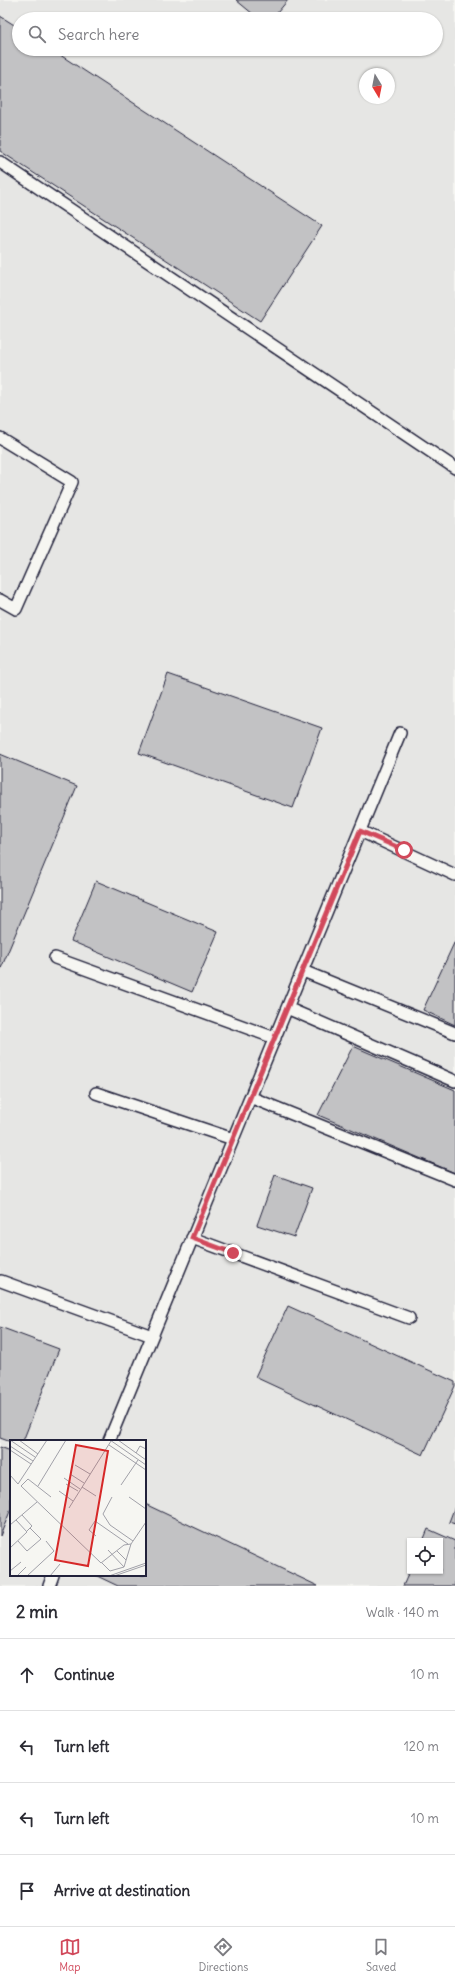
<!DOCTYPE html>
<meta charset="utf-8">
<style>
:root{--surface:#fff;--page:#f7f7f7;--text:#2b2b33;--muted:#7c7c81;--line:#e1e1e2;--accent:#d1495b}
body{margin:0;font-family:Delius,sans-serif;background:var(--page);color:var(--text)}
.controls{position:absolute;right:12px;bottom:12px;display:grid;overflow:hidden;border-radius:0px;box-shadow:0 1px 3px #0004}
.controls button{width:36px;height:36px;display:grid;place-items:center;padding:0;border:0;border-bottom:1px solid var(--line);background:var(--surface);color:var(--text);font:20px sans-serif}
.compass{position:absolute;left:359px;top:68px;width:36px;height:36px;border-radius:50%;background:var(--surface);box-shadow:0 1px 3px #0004;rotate:170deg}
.stop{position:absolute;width:12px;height:12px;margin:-9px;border:3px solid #d1495b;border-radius:50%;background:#fff}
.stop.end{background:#d1495b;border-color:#fff;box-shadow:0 1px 4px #0008}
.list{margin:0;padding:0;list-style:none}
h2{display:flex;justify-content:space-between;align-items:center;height:52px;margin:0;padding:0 16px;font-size:17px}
h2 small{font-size:13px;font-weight:400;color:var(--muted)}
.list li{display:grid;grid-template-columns:26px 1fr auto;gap:12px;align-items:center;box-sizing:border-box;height:72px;padding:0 16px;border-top:1px solid var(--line)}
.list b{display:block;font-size:15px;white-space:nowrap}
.list em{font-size:13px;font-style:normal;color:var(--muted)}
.icon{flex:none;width:22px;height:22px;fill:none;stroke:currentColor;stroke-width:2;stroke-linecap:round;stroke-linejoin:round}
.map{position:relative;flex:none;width:455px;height:1586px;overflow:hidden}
.search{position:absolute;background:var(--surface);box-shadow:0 1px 3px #0004;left:12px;right:12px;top:12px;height:44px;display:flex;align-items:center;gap:10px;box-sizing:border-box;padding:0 14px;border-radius:22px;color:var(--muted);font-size:15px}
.sheet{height:340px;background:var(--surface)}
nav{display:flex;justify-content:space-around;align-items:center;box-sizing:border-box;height:56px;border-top:1px solid var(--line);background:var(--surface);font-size:11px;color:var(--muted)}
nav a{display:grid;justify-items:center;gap:2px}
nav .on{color:var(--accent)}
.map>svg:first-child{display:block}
</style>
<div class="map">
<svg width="455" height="1586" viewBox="0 0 455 1586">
<rect width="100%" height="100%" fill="#f6f6f2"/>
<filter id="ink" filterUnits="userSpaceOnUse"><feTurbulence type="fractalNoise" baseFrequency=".025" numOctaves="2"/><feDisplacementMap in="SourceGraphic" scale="8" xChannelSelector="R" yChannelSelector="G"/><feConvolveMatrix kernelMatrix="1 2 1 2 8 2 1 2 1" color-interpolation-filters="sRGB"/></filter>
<g filter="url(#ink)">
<path fill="#e6e6e4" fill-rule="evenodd" d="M0 0H455V1586H0ZM19 19H436V49H19ZM365 74H389V98H365ZM11 1441H145V1575H11ZM410 1541H440V1571H410Z"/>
<path fill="#c2c2c4" stroke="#22223b" d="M236 0H288L272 19H259Z
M0 16 19 28V49H51L322 226 260 321 0 151Z
M168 674 322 728 293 808 139 753Z
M0 754 77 786 0 971Z
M96 881 218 932 192 992 71 941Z
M455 941V1025L423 1010Z
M353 1046 455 1090V1173L318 1115Z
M275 1175 312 1188 294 1237 257 1225Z
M288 1306 455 1382V1386L423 1455 255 1377Z
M0 1327 59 1349 23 1441 11 1442 0 1438Z
M0 1447 11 1451V1509L0 1536Z
M145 1504 318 1586H118L95 1575H145Z
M455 1506V1524L449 1522Z
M428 1529 455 1541V1586H403L410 1570 440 1571V1541H423Z"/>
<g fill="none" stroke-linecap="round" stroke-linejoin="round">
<defs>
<path id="lane" d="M0 162 455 468
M0 438 72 482 16 609 0 600
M360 831 455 875
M55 958 275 1038
M303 971 455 1033
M287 1008 455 1081
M96 1093 233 1139
M250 1097 455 1180
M192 1238 409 1318
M1 1281 152 1336
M109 1441 400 733
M49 1586 53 1575"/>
</defs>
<use href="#lane" stroke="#22223b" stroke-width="14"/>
<use href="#lane" stroke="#f6f6f2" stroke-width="11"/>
</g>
</g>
<g fill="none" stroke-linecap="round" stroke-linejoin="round" filter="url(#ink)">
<path stroke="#d1495b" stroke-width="5" d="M233 1253 192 1238 360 831 404 850"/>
</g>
<g transform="translate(10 1440)">
<rect width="136" height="136" fill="#f6f6f2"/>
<path fill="none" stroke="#a1a1a9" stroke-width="1" d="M0 0 25 17M9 0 28 14M100 0 136 25M108 0 136 20M99 5 136 30M0 6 23 21M0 10 21 24M126 13 130 6 136 9M65 25 80 34M60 34 74 43M0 35 8 44 37 0M54 38 70 49M56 44 68 51M111 45 128 20M28 46 56 0M72 47 86 56M49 51 63 61M41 57 18 39 11 46 91 123 114 105 121 104 136 82M102 57 93 74 100 85 123 101M119 57 136 69M59 68 101 1M12 75 22 86 17 91M0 85 27 62M86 96 79 90 85 81 118 104M8 101 17 111 31 99 20 88M0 108 17 92 6 80M107 111 116 120M92 123 100 131 114 127 98 110M114 127 121 104M0 131 11 122M7 136 16 127M17 136 44 111 36 101M40 136 50 124M99 136 136 123M104 136 136 125"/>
<path fill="#d62828" fill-opacity="0.15" stroke="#d62828" stroke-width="2" d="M66 5 98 11 78 126 45 120Z"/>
<rect width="136" height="136" fill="none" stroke="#22223b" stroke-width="2"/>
</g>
</svg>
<div class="controls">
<button><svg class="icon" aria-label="locate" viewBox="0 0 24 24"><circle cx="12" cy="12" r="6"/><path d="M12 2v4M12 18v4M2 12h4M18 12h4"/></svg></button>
</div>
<svg class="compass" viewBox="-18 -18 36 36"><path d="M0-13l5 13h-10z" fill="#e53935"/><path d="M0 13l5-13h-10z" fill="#7c7c81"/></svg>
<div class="stop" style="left:404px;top:850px"></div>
<div class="stop end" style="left:233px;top:1253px"></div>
<div class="search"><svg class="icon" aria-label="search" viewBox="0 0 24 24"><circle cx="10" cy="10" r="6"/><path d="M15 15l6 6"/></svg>Search here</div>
</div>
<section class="sheet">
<h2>2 min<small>Walk · 140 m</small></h2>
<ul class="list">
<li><svg class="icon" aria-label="ahead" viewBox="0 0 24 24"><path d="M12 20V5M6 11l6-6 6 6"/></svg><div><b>Continue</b></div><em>10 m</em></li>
<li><svg class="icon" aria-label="left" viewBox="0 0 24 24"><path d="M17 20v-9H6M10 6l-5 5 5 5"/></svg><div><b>Turn left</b></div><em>120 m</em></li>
<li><svg class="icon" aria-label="left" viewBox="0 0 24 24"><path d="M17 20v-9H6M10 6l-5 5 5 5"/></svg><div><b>Turn left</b></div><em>10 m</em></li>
<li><svg class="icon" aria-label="arrive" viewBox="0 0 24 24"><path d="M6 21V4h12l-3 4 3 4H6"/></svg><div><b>Arrive at destination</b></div></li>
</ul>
</section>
<nav>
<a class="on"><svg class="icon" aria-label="map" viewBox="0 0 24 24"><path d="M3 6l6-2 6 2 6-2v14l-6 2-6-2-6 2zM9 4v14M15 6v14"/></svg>Map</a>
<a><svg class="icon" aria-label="directions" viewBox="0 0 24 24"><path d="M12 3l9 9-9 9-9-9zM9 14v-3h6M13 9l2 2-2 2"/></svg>Directions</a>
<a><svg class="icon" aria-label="saved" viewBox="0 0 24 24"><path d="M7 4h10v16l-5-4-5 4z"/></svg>Saved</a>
</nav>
